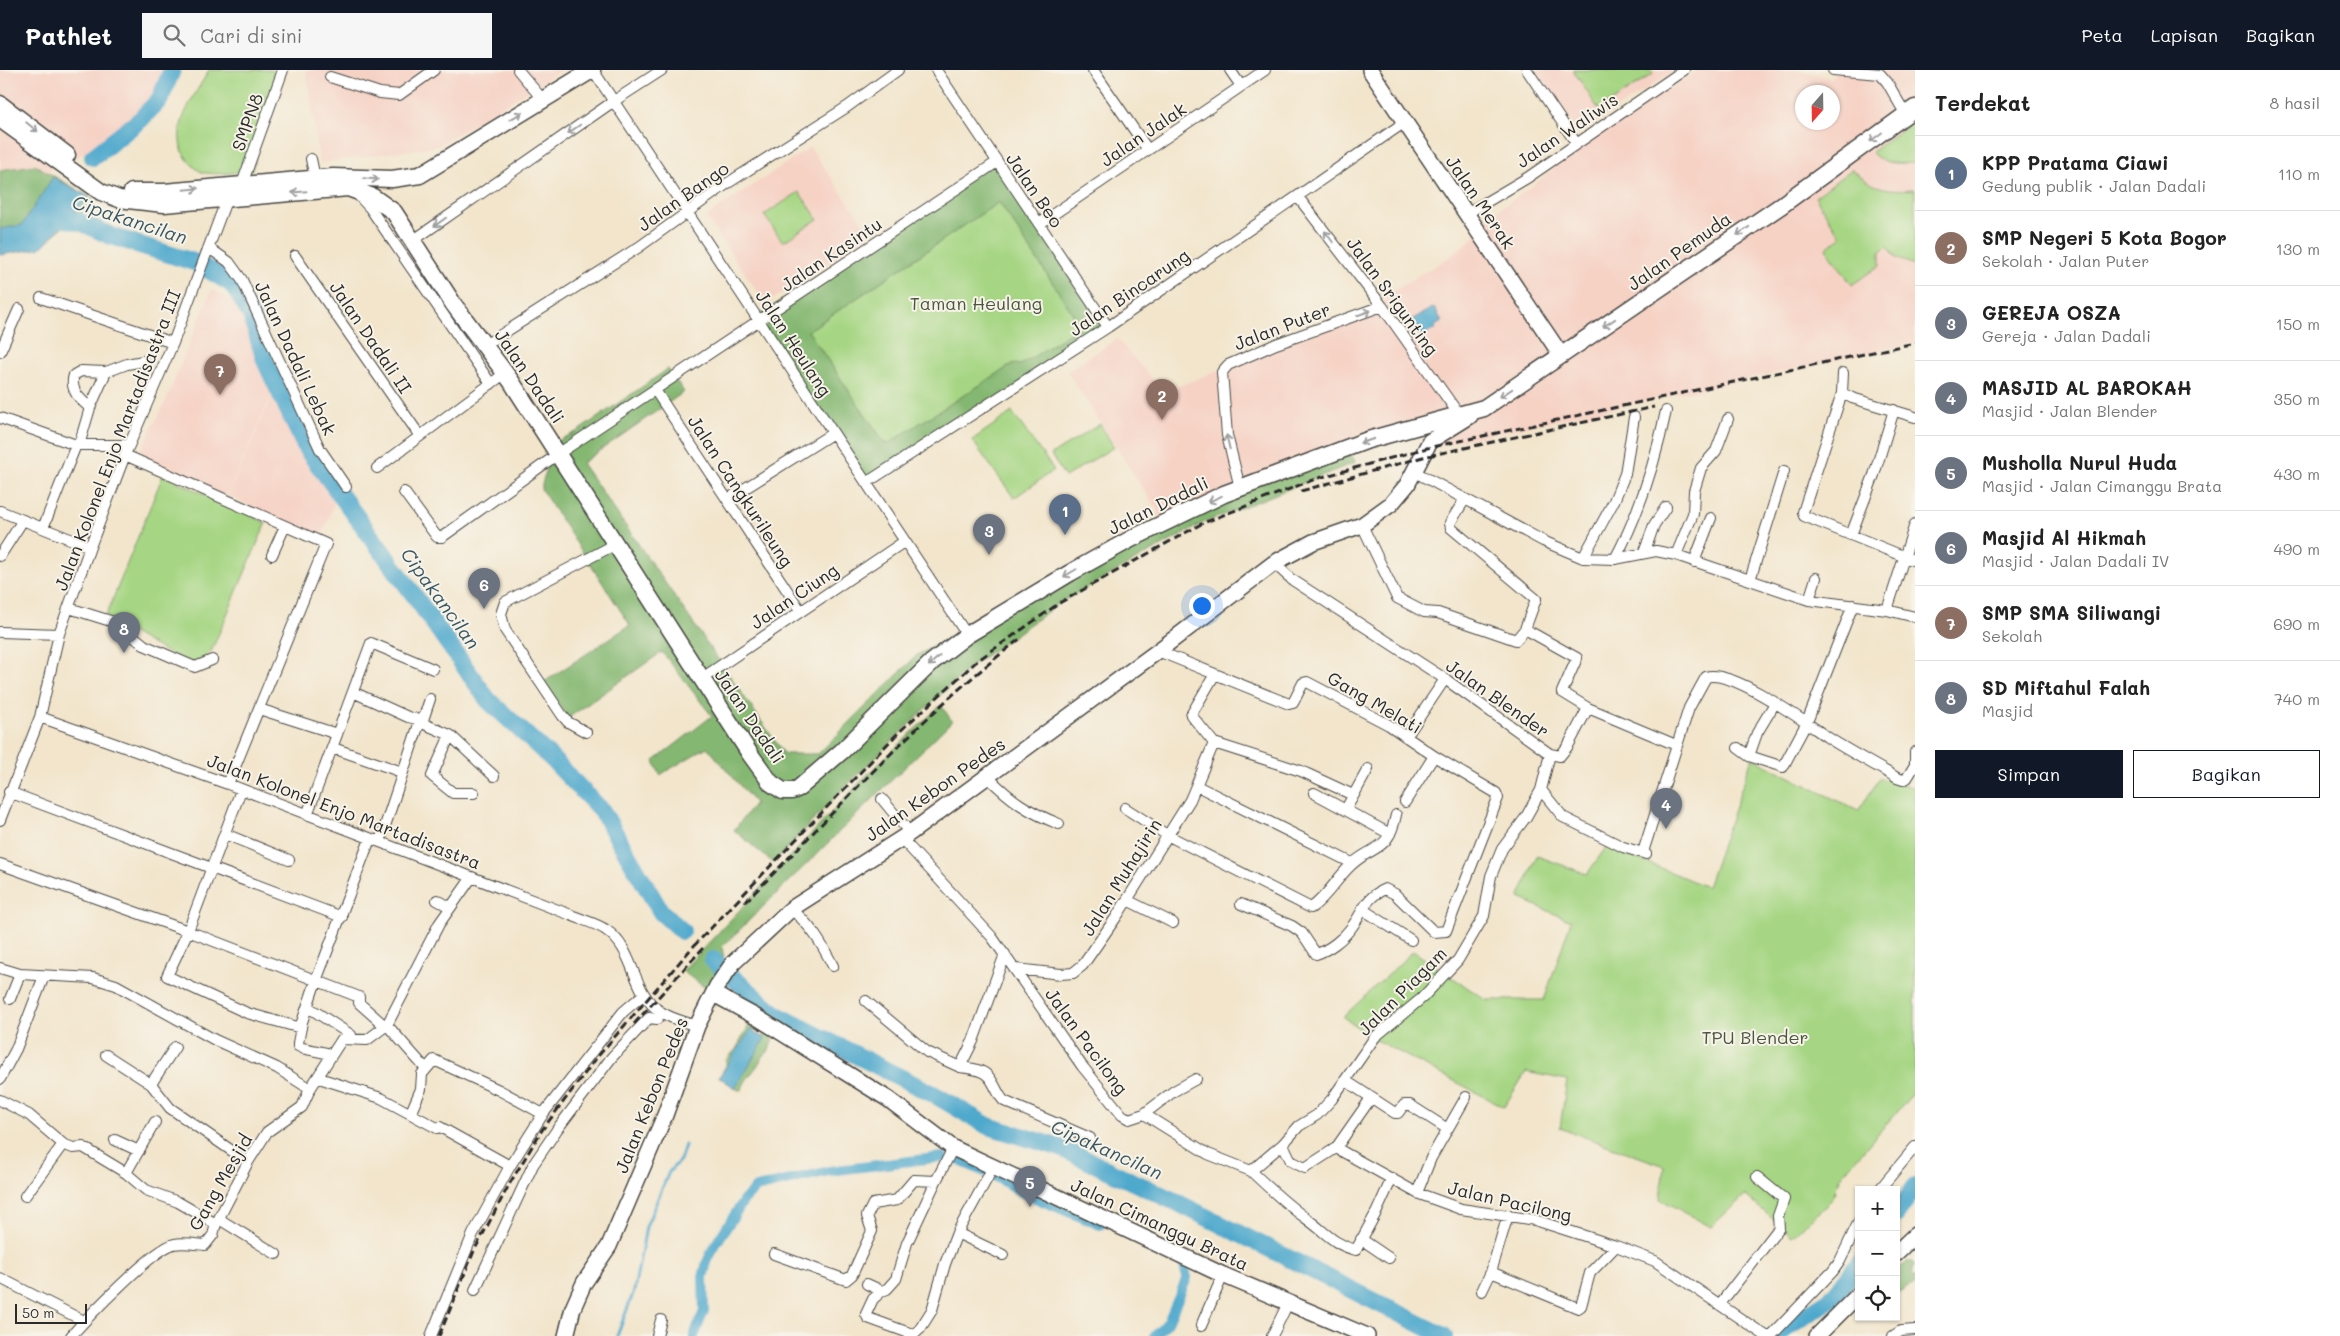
<!DOCTYPE html>
<html lang="id">
<meta charset="utf-8">
<style>
:root{--surface:#fff;--page:#f6f6f6;--text:#222;--muted:#767676;--line:#e0e0e0;--accent:#111827}
body{margin:0;font-family:Mali,sans-serif;background:var(--page);color:var(--text)}
.controls{position:absolute;right:15px;bottom:15px;display:grid;overflow:hidden;border-radius:0px;box-shadow:0 1px 4px #0004}
.controls button{width:45px;height:45px;display:grid;place-items:center;padding:0;border:0;border-bottom:1px solid var(--line);background:var(--surface);color:var(--text);font:25px sans-serif}
.compass{position:absolute;left:1795px;top:15px;width:45px;height:45px;border-radius:50%;background:var(--surface);box-shadow:0 1px 4px #0004;rotate:200deg}
.scale{position:absolute;left:15px;bottom:12px;width:72px;box-sizing:border-box;padding-left:5px;border:2px solid #2b2b2b;border-top:0;font-size:14px;line-height:18px;white-space:nowrap;color:#2b2b2b;-webkit-text-stroke:4px #f7f3e8;paint-order:stroke}
.you{position:absolute;left:1201px;top:535px;width:18px;height:18px;margin:-12px;border:4px solid #fff;border-radius:50%;background:#1a73e8;box-shadow:0 0 0 8px #1a73e833}
.badge{display:grid;place-items:center;width:32px;height:32px;border-radius:50%;background:var(--accent);color:#fff;font-size:16px;font-weight:700}
.pin{position:absolute;translate:-50% -41px;filter:drop-shadow(0 1px 2px #0008)}
.pin::after{content:'';position:absolute;top:26px;width:18px;height:15px;background:inherit;clip-path:polygon(0 0,100% 0,50% 100%)}
.list{margin:0;padding:0;list-style:none}
h2{display:flex;justify-content:space-between;align-items:center;height:65px;margin:0;padding:0 20px;font-size:21px}
h2 small{font-size:16px;font-weight:400;color:var(--muted)}
.list li{display:grid;grid-template-columns:32px 1fr auto;gap:15px;align-items:center;box-sizing:border-box;height:75px;padding:0 20px;border-top:1px solid var(--line)}
.list b{display:block;font-size:19px;white-space:nowrap}
.list p{margin:0;font-size:16px;white-space:nowrap;color:var(--muted)}
.list em{font-size:16px;font-style:normal;color:var(--muted)}
.actions{display:flex;gap:10px;padding:15px 20px}
.actions a{flex:1;padding:11px 0;border:1px solid var(--accent);border-radius:0px;text-align:center;font-size:18px;color:var(--accent)}
.actions .main{background:var(--accent);color:#fff}
.icon{flex:none;width:28px;height:28px;fill:none;stroke:currentColor;stroke-width:2;stroke-linecap:round;stroke-linejoin:round}
.map{position:relative;flex:none;width:1915px;height:1266px;overflow:hidden}
header{display:flex;align-items:center;gap:30px;box-sizing:border-box;height:70px;padding:0 25px;background:var(--accent);color:#fff}
header strong{font-size:24px}
nav{display:flex;gap:28px;margin-inline-start:auto;font-size:18px}
.search{width:350px;height:45px;background:var(--page);display:flex;align-items:center;gap:12px;box-sizing:border-box;padding:0 18px;border-radius:0px;color:var(--muted);font-size:19px}
main{display:flex}
aside{flex:1;background:var(--surface)}
.map>svg:first-child{display:block}
</style>
<header>
<strong>Pathlet</strong>
<div class="search"><svg class="icon" aria-label="search" viewBox="0 0 24 24"><circle cx="10" cy="10" r="6"/><path d="M15 15l6 6"/></svg>Cari di sini</div>
<nav><a>Peta</a><a>Lapisan</a><a>Bagikan</a></nav>
</header>
<main>
<div class="map">
<svg width="1915" height="1266" viewBox="0 0 1915 1266">
<rect width="100%" height="100%" fill="#f7f3e8"/>
<filter id="ink" filterUnits="userSpaceOnUse"><feTurbulence type="fractalNoise" baseFrequency=".02" numOctaves="2"/><feDisplacementMap in="SourceGraphic" scale="10" xChannelSelector="R" yChannelSelector="G"/><feConvolveMatrix kernelMatrix="1 2 1 2 8 2 1 2 1" color-interpolation-filters="sRGB"/></filter>
<filter id="wash" filterUnits="userSpaceOnUse"><feTurbulence type="fractalNoise" baseFrequency=".0096" numOctaves="4" result="noise"/><feDisplacementMap in="SourceGraphic" scale="20" xChannelSelector="R" yChannelSelector="G"/><feGaussianBlur stdDeviation="1.12" result="paint"/><feColorMatrix in="noise" values="0 0 0 0 0 0 0 0 0 0 0 0 0 0 0 0 0 1.4 0 .05"/><feComposite in="paint" operator="in"/></filter>
<g filter="url(#wash)">
<rect width="100%" height="100%" fill="#f2e5cc"/>
<path fill="#f6d2c5" fill-rule="evenodd" d="M0 0H166L143 42 107 72 40 105 0 107Z
M306 0H562L437 76 320 93Z
M1536 0H1676L1579 63Z
M1699 0H1796L1831 8 1838 0H1915V273L1427 378 1428 365 1422 359 1413 358 1163 453 1157 440 1067 301 1117 269 1164 322 1380 237 1390 223 1451 186 1486 157 1482 151 1534 115 1579 77ZM1802 22H1832V52H1802Z
M810 77 870 164 766 234 706 147Z
M212 219 235 234 275 317 227 426 137 387 165 333Z
M275 319 304 380 337 427 321 468 228 426Z"/>
<path fill="#a6d683" stroke="#688057" d="M209 0H271L277 2 252 101C237 102 220 105 205 103 198 102 191 94 187 89 166 60 195 26 209 0Z
M1573 0H1651L1653 4 1599 40Z
M1915 50V93C1898 94 1883 95 1871 82Z
M1852 99C1873 119 1887 121 1915 119V195L1896 188 1888 176 1880 181V195L1852 215 1826 178 1841 167 1815 127Z
M799 122 818 149 783 172 764 145Z
M999 132 1081 256 1021 295 1013 294 886 375 808 261Z
M1012 342 1054 400 1014 428 972 370Z
M1100 354 1114 377 1065 407 1051 385Z
M163 405 266 453 211 582C205 587 202 592 194 592 177 592 122 556 106 546Z
M1752 688 1858 741 1880 708 1915 718V1021L1842 1105 1830 1132 1792 1166 1745 1125 1711 1157 1660 1129 1664 1096 1560 1058 1567 1010 1526 1002 1504 1037 1374 969 1343 947 1413 881 1486 930H1544L1571 851 1519 828 1537 786 1587 804 1607 776 1707 817Z"/>
<path fill="#84b771" stroke="#58714e" fill-rule="evenodd" d="M997 92 1108 257 866 413 756 247ZM999 132 1081 256 1021 295 1013 294 886 375 808 261Z
M35 95 97 131 43 173 0 174V100Z
M668 299 684 322 582 393 784 684H818L917 585 1163 453 1346 378 1356 392 1203 453 1061 532 974 594 927 637 838 724 773 793 734 760 755 733 707 677 660 705 654 691 712 646 662 582 568 648 544 612 630 555 541 419 552 374 578 361Z
M941 635 952 651 722 877 726 902 714 924 682 901 869 703Z
M749 955 755 956 754 964 726 1008 721 1009 719 1007 726 996V990L736 979Z
M766 961 773 968 768 982 762 986C759 999 745 1006 742 1020H738L735 1018 736 1014Z
M1912 1191 1915 1194 1912 1204 1915 1206V1215L1910 1216 1896 1225V1203L1906 1192Z"/>
<path fill="#50a9cd" stroke="#3e6a7c" d="M53 107 89 127 41 178 0 185V159L22 155Z
M1434 237 1442 252 1435 256 1436 258 1421 267 1411 250Z
M751 959 765 969 735 1018 719 1007Z"/>
<g fill="none" stroke-linecap="round" stroke-linejoin="round">
<path stroke="#50a9cd" stroke-width="3" d="M770 950 777 945
M617 1266 634 1221 646 1157 669 1102 680 1090 685 1075"/>
<path stroke="#50a9cd" stroke-width="10" d="M955 1089 985 1102
M994 1106 1025 1124 1100 1155
M694 1266 704 1241 703 1207 707 1192 714 1177 744 1130 756 1118 829 1101 943 1087
M1155 1266 1168 1252 1187 1208 1183 1191 1175 1187"/>
<path stroke="#50a9cd" stroke-width="18" d="M93 87 140 50 160 29 172 0
M50 145 83 153 111 166 197 193
M204 197 232 214 251 245 266 293 306 378 414 525 488 630 550 687 602 741 661 842 682 861
M713 890 721 897
M733 908 777 945 935 1025 988 1056 1061 1078 1176 1132 1444 1266
M1896 1145 1915 1117
M1773 1266 1830 1230 1859 1194"/>
</g>
</g>
<g filter="url(#ink)">
<g fill="none" stroke-linecap="round" stroke-linejoin="round">
<defs>
<path id="street" d="M518 0 543 30
M593 0 967 565
M936 0 1108 257
M1093 0 1148 80
M1230 0 1241 16
M1527 0 1576 73
M1833 0 1880 4 1887 12 1906 45
M330 7 380 23 399 25 434 0
M311 89 315 108
M358 125 370 138 491 314
M1298 127 1382 236 1460 346
M1466 144 1527 108 1684 0
M1039 154 1265 0
M411 172 614 31 662 0
M209 178 229 192 242 210 320 379 346 417
M295 186 420 366
M41 228 173 273
M485 275 639 177 728 113 847 37 898 0
M0 282 19 239
M1843 303 1842 323 1803 442 1804 446 1915 491
M655 320 800 540
M1842 323 1852 328 1915 347
M90 338C80 329 69 320 74 305L81 301 106 302
M0 348 76 375
M79 375H129
M125 385 326 474 228 714
M377 398 504 304
M1415 402 1543 471 1583 488 1615 489 1656 481 1676 485 1809 530 1887 540 1915 547
M866 413 1108 257 1405 52
M1240 418 1227 365 1222 302 1228 295 1276 274 1382 236
M404 422 437 467H442L558 384 997 92
M728 429 833 363
M1465 429 1450 453 1451 458 1536 529 1525 559
M0 441 90 477
M1362 455 1397 528 1424 542 1438 543 1516 570 1525 559 1577 588 1562 622 1588 638 1676 675
M43 458 76 375H79L90 338 106 302 127 294 143 291
M1851 465 1874 405 1894 340
M1644 483 1654 455 1666 437
M272 485 285 456
M1676 485 1693 444 1694 421 1701 398 1716 381 1728 349
M0 486 23 450
M1583 488 1614 431 1625 404 1634 347
M1615 489C1640 442 1655 393 1666 341
M1694 492 1711 448
M1274 493 1288 506
M1750 510 1784 401
M1809 530 1816 508
M69 538 117 553 144 575 195 597 212 590
M1887 540 1915 454
M0 562 59 564
M1158 581 1289 634 1293 633 1303 613 1307 612 1389 655 1434 686 1496 723 1498 728 1446 861 1434 862 1395 824 1385 819C1364 828 1364 842 1351 858 1343 869 1329 880 1316 884L1302 863 1292 856 1241 834
M1215 604 1191 645 1214 673 1301 701 1353 725
M701 609 905 471
M353 622 408 647 422 650
M259 639 337 664
M40 647 228 714 571 845C582 850 596 853 606 860 636 880 631 923 661 942 671 949 686 952 697 956
M422 653 450 665 494 706
M586 662 568 652 562 645 505 560 501 544 505 532 616 474
M450 665 432 706 453 723H474
M1406 667 1445 609
M333 678 402 702
M1738 678 1749 686 1783 697 1807 652 1853 535
M1915 682V695
M1550 684 1560 686 1568 676 1588 638
M1749 686 1757 663 1775 633
M988 707C1012 731 1027 741 1059 754
M1197 716 1352 793
M241 720 188 861 167 906 247 943 301 958
M1541 720 1563 747 1623 777 1646 784
M9 722 342 847
M1314 723 1390 764
M882 729 910 763
M1405 732 1434 686
M1125 738 1167 765 1311 838C1327 827 1337 808 1351 795 1374 774 1388 783 1396 745
M1346 739 1368 699
M307 745 371 573 433 599
M0 750 40 647 59 564 90 477 125 385 173 273 227 128 242 114 283 0
M225 764 289 790
M901 768 992 867 1082 996 1122 1045 1129 1049 1144 1044 1208 1084 1251 1101 1283 1074 1291 1091 1305 1098 1336 1078 1417 1123 1461 1139 1535 1150 1616 1176 1655 1191 1766 1266
M380 771 418 657 422 653 430 629
M1643 782 1689 638 1706 607C1731 598 1805 652 1827 667 1850 682 1874 694 1897 708L1903 710 1907 708 1915 695
M0 794 188 861 359 927V933L385 956
M437 830 450 837
M1127 830 1173 853
M791 839C810 854 822 874 833 896
M1362 839 1411 870
M0 898 20 904 93 908 116 915 215 970 277 998 310 1019
M1016 899 1061 904 1073 903 1083 895 1117 846 1190 730 1214 673
M10 929 20 904
M866 931 927 982 960 997 973 971 1005 884
M308 937 351 965 352 969
M387 955 426 999
M331 984 302 978 298 976V973L302 952 316 911 370 769
M106 985 151 1014 170 1038 248 1092
M960 997C969 998 982 999 988 1006 995 1013 997 1024 1004 1031L1090 1068
M319 1008 381 1028 437 1058 440 1057 510 1096
M0 1009 16 979 44 906
M1346 1011 1395 1043H1398L1404 1035H1410L1446 1058
M151 1014 175 977
M0 1030 29 1045 63 1074 73 1078 83 1077 126 1103 146 1120 178 1132 216 1154
M411 1042 421 1019 422 1004 434 990 499 1020 543 1044
M1144 1044 1174 1021 1196 1009
M115 1070 139 1081
M1283 1074 1299 1056 1317 1045 1332 1029 1375 967 1422 928 1458 890 1484 846 1491 806 1502 779 1526 747 1541 720 1550 684 1445 609 1291 509
M1336 1078 1371 1028
M1251 1101C1270 1119 1287 1135 1307 1149 1324 1161 1334 1175 1356 1180L1377 1141 1392 1108
M126 1103 155 1052
M1879 1120 1915 1077
M1417 1123 1431 1088 1466 1027
M25 1126 63 1074
M219 1149 276 1184
M957 1163 1003 1185
M1361 1169 1389 1188
M774 1184 846 1210 852 1205 872 1161 867 1146 873 1134 897 1130 914 1110 936 1111 953 1078
M1491 1202 1578 1238 1581 1236 1590 1203 1616 1176
M0 1208 84 1251
M867 1214 882 1221 873 1229 866 1244 868 1248 912 1264
M475 1220 533 1095 558 1058 612 987 649 948 657 949 661 942
M882 1221 887 1219 896 1209 907 1173 936 1111
M1482 1221 1491 1202 1508 1145
M1720 1234 1779 1158 1778 1146 1784 1129 1757 1107
M1201 1256 1223 1205
M71 1266C87 1248 153 1179 174 1174 183 1172 195 1174 205 1175L213 1165 216 1154 248 1092 267 1062 302 1037 310 1019 342 969 367 970 387 955 439 854 472 807
M431 1266 473 1164 510 1096 543 1044 623 942 644 924
M657 1266 661 1250
M912 1266 920 1259 932 1240 945 1194 957 1163 989 1105 991 1097
M1272 1266 1288 1233
M1771 1266 1833 1201 1840 1191 1859 1151
M1893 1266 1901 1261 1915 1260"/>
<path id="secondary" d="M1370 0 1561 285
M714 924 758 948 888 1029 953 1078 1223 1205 1367 1266
M1896 1183 1915 1165
M566 1266 573 1238 584 1213 609 1176 665 1045 697 956 717 916 733 893 791 839 910 763 1158 581 1274 493 1313 472 1362 455 1391 434 1407 415 1430 371 1470 346
M1817 1266 1859 1224"/>
<path id="primary" d="M0 34 67 85
M0 49 101 122 119 129 164 134 348 118 373 127 394 142 454 235 511 311 750 684 771 713 783 721H792L799 718 842 681 932 592 967 565 1070 503 1131 469 1224 424 1368 370 1484 338 1779 137 1915 38
M132 122H164L333 107 392 109 420 105 592 0"/>
</defs>
<use href="#street" stroke="#494743" stroke-width="12"/>
<use href="#secondary" stroke="#494743" stroke-width="18"/>
<use href="#primary" stroke="#494743" stroke-width="19"/>
<use href="#street" stroke="#fff" stroke-width="10"/>
<use href="#secondary" stroke="#fff" stroke-width="15"/>
<use href="#primary" stroke="#fff" stroke-width="16"/>
<path stroke="#2b2b2b" stroke-width="3" stroke-dasharray="8 4" stroke-linecap="butt" d="M1301 421 1423 387 1654 337
M745 832C836 742 919 646 1021 568
M634 954 703 878
M439 1266 474 1181 510 1113 542 1060 598 986 691 879 898 663 977 591 1061 532 1203 453 1315 409 1427 378 1915 273"/>
</g>
<defs><path id="oneway-shaft" d="M-6 0H5M1.5-3L5.5 0L1.5 3" fill="none" stroke-width="1.6" stroke-linecap="round" stroke-linejoin="round" transform="scale(1.25)"/></defs>
<g stroke="#a0a0a0">
<use href="#oneway-shaft" transform="translate(516 46) rotate(-31)"/>
<use href="#oneway-shaft" transform="translate(32 57) rotate(39)"/>
<use href="#oneway-shaft" transform="translate(574 59) rotate(145)"/>
<use href="#oneway-shaft" transform="translate(1876 67) rotate(143)"/>
<use href="#oneway-shaft" transform="translate(371 109) rotate(5)"/>
<use href="#oneway-shaft" transform="translate(191 119) rotate(-5)"/>
<use href="#oneway-shaft" transform="translate(299 122) rotate(175)"/>
<use href="#oneway-shaft" transform="translate(440 152) rotate(145)"/>
<use href="#oneway-shaft" transform="translate(1743 161) rotate(146)"/>
<use href="#oneway-shaft" transform="translate(1329 167) rotate(-127)"/>
<use href="#oneway-shaft" transform="translate(1364 243) rotate(-19)"/>
<use href="#oneway-shaft" transform="translate(1609 253) rotate(146)"/>
<use href="#oneway-shaft" transform="translate(1506 323) rotate(146)"/>
<use href="#oneway-shaft" transform="translate(1367 371) rotate(162)"/>
<use href="#oneway-shaft" transform="translate(1228 372) rotate(-103)"/>
<use href="#oneway-shaft" transform="translate(1215 429) rotate(155)"/>
<use href="#oneway-shaft" transform="translate(1070 503) rotate(150)"/>
<use href="#oneway-shaft" transform="translate(934 591) rotate(139)"/>
</g>
</g>
<g text-anchor="middle" dominant-baseline="central" stroke-width="4" stroke-linejoin="round" paint-order="stroke">
<g font-size="18" fill="#2b2b2b" stroke="#f7f3e8">
<text transform="translate(247 52) rotate(-70)">SMPN8</text>
<text transform="translate(1567 60) rotate(-34)">Jalan Waliwis</text>
<text transform="translate(1143 64) rotate(-34)">Jalan Jalak</text>
<text transform="translate(1035 120) rotate(56)">Jalan Beo</text>
<text transform="translate(683 126) rotate(-35)">Jalan Bango</text>
<text transform="translate(1481 132) rotate(56)">Jalan Merak</text>
<text transform="translate(1679 181) rotate(-35)">Jalan Pemuda</text>
<text transform="translate(831 184) rotate(-34)">Jalan Kasintu</text>
<text transform="translate(1129 222) rotate(-34)">Jalan Bincarung</text>
<text transform="translate(1393 226) rotate(54)">Jalan Srigunting</text>
<text transform="translate(1282 256) rotate(-21)">Jalan Puter</text>
<text transform="translate(371 267) rotate(56)">Jalan Dadali II</text>
<text transform="translate(794 273) rotate(57)">Jalan Heulang</text>
<text transform="translate(296 288) rotate(65)">Jalan Dadali Lebak</text>
<text transform="translate(530 306) rotate(56)">Jalan Dadali</text>
<text transform="translate(117 370) rotate(-69)">Jalan Kolonel Enjo Martadisastra III</text>
<text transform="translate(741 421) rotate(57)">Jalan Cangkurileung</text>
<text transform="translate(1158 435) rotate(-26)">Jalan Dadali</text>
<text transform="translate(794 526) rotate(-34)">Jalan Ciung</text>
<text transform="translate(1498 628) rotate(35)">Jalan Blender</text>
<text transform="translate(1375 632) rotate(30)">Gang Melati</text>
<text transform="translate(750 646) rotate(56)">Jalan Dadali</text>
<text transform="translate(935 719) rotate(-35)">Jalan Kebon Pedes</text>
<text transform="translate(344 741) rotate(21)">Jalan Kolonel Enjo Martadisastra</text>
<text transform="translate(1121 807) rotate(-58)">Jalan Muhajirin</text>
<text transform="translate(1402 921) rotate(-45)">Jalan Piagam</text>
<text transform="translate(1087 971) rotate(54)">Jalan Pacilong</text>
<text transform="translate(651 1025) rotate(-68)">Jalan Kebon Pedes</text>
<text transform="translate(220 1112) rotate(-60)">Gang Mesjid</text>
<text transform="translate(1510 1131) rotate(13)">Jalan Pacilong</text>
<text transform="translate(1160 1154) rotate(25)">Jalan Cimanggu Brata</text>
</g>
<g font-size="18" fill="#4a5641" stroke="#f7f3e8">
<text x="976" y="233">Taman Heulang</text>
<text x="1755" y="967">TPU Blender</text>
</g>
<g font-size="19" font-style="italic" fill="#385764" stroke="#f7f3e8">
<text transform="translate(130 149) rotate(18)">Cipakancilan</text>
<text transform="translate(441 528) rotate(54)">Cipakancilan</text>
<text transform="translate(1107 1079) rotate(24)">Cipakancilan</text>
</g>
</g>
</svg>
<div class="controls">
<button>+</button>
<button>−</button>
<button><svg class="icon" aria-label="locate" viewBox="0 0 24 24"><circle cx="12" cy="12" r="6"/><path d="M12 2v4M12 18v4M2 12h4M18 12h4"/></svg></button>
</div>
<svg class="compass" viewBox="-18 -18 36 36"><path d="M0-13l5 13h-10z" fill="#e53935"/><path d="M0 13l5-13h-10z" fill="#767676"/></svg>
<div class="scale">50 m</div>
<div class="you"></div>
<div class="pin badge" style="left:1065px;top:465px;background:#5c6f8a">1</div>
<div class="pin badge" style="left:1162px;top:350px;background:#8d6e63">2</div>
<div class="pin badge" style="left:989px;top:485px;background:#6b7280">3</div>
<div class="pin badge" style="left:1666px;top:759px;background:#6b7280">4</div>
<div class="pin badge" style="left:1030px;top:1137px;background:#6b7280">5</div>
<div class="pin badge" style="left:484px;top:539px;background:#6b7280">6</div>
<div class="pin badge" style="left:220px;top:325px;background:#8d6e63">7</div>
<div class="pin badge" style="left:124px;top:583px;background:#6b7280">8</div>
</div>
<aside>
<h2>Terdekat<small>8 hasil</small></h2>
<ul class="list">
<li><span class="badge" style="background:#5c6f8a">1</span><div><b>KPP Pratama Ciawi</b><p>Gedung publik · Jalan Dadali</p></div><em>110 m</em></li>
<li><span class="badge" style="background:#8d6e63">2</span><div><b>SMP Negeri 5 Kota Bogor</b><p>Sekolah · Jalan Puter</p></div><em>130 m</em></li>
<li><span class="badge" style="background:#6b7280">3</span><div><b>GEREJA OSZA</b><p>Gereja · Jalan Dadali</p></div><em>150 m</em></li>
<li><span class="badge" style="background:#6b7280">4</span><div><b>MASJID AL BAROKAH</b><p>Masjid · Jalan Blender</p></div><em>350 m</em></li>
<li><span class="badge" style="background:#6b7280">5</span><div><b>Musholla Nurul Huda</b><p>Masjid · Jalan Cimanggu Brata</p></div><em>430 m</em></li>
<li><span class="badge" style="background:#6b7280">6</span><div><b>Masjid Al Hikmah</b><p>Masjid · Jalan Dadali IV</p></div><em>490 m</em></li>
<li><span class="badge" style="background:#8d6e63">7</span><div><b>SMP SMA Siliwangi</b><p>Sekolah</p></div><em>690 m</em></li>
<li><span class="badge" style="background:#6b7280">8</span><div><b>SD Miftahul Falah</b><p>Masjid</p></div><em>740 m</em></li>
</ul>
<div class="actions"><a class="main">Simpan</a><a>Bagikan</a></div>
</aside>
</main>
